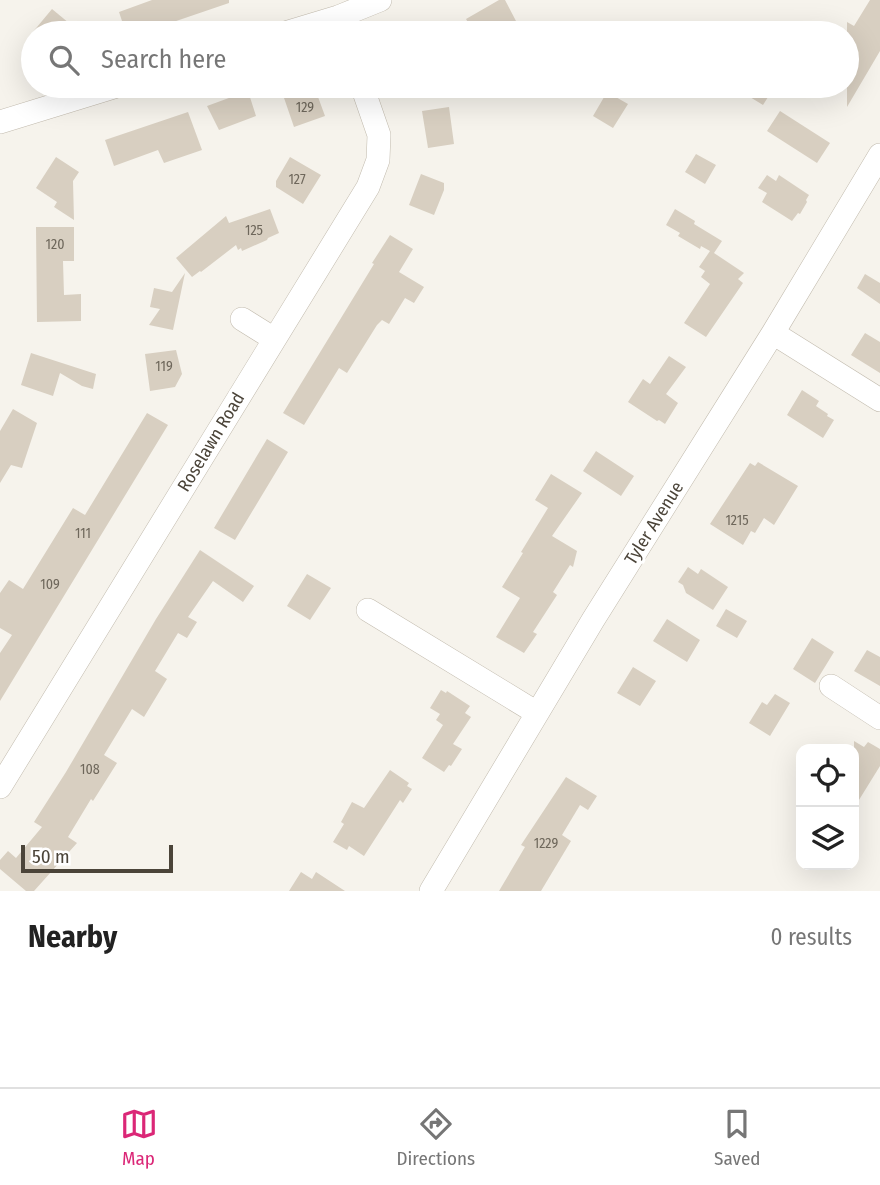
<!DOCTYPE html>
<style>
:root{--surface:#fff;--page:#f6f6f6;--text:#222;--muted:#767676;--line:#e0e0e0;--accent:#db2777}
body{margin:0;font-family:"Fira Sans Condensed",sans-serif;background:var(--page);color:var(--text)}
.controls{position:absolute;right:21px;bottom:21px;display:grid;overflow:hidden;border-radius:14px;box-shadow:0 7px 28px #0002}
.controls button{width:63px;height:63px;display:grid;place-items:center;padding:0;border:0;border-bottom:2px solid var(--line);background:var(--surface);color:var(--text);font:35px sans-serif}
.scale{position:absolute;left:21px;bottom:18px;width:152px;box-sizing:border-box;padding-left:7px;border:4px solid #4b4439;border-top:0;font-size:19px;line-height:24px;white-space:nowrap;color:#4b4439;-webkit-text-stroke:5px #fff;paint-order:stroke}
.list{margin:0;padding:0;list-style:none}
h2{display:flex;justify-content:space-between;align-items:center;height:91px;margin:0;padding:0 28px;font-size:30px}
h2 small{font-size:23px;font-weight:400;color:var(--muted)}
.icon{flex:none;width:38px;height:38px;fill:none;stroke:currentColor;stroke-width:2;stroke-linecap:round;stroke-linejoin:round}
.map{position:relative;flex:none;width:880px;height:891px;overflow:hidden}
.search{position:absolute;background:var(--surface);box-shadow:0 7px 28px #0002;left:21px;right:21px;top:21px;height:77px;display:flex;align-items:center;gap:18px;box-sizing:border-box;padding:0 24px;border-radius:38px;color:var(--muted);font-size:26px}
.sheet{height:196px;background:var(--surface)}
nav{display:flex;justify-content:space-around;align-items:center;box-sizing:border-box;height:98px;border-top:2px solid var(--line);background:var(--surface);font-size:19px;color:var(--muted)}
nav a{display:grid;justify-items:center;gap:4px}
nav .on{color:var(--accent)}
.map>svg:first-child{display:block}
</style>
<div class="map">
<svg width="880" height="891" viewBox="0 0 880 891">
<rect width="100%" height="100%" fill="#f6f3ec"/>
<path fill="#d8cfc1" d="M152 0H229V3L141 33H126L119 12Z
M499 0H505L516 21 495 33H474L466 19Z
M870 0H880V51L847 107V22L854 26Z
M52 9 81 33H32Z
M309 86H314L325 116 294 127 283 95Z
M732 86H775L763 105Z
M248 91 256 116 219 130 207 106Z
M607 92 628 104 613 128 593 116Z
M449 107 454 144 428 148 422 111Z
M780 111 830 143 817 163 767 131Z
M188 112 202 150 164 163 158 150 114 166 105 140Z
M696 154 716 165 705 184 685 172Z
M56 157 79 172 73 181 74 220 54 207 57 202 36 188Z
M290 157 321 175 303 204 276 187V181Z
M421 174 444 183V190L434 215 409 205Z
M767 175 776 181 779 175 809 195 806 200 807 202 800 214 798 213 792 221 762 202 767 193 758 188Z
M270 209 279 233 268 238 267 240 242 251 241 248 238 250 236 245 201 272 200 271 192 277 176 258 226 216 229 223Z
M675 209 695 221 694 224 722 241 714 253 744 273 738 279 743 283 706 337 684 323 710 284 701 277 705 271 699 267 710 251 701 246 700 249 678 236 680 233 666 225Z
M36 227H74V261H63L64 295 81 294V321L37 322Z
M390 235 413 249 399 272 424 287 414 303 405 298 389 324 382 320 377 325 347 373 339 368 304 425 283 413 374 264 372 263Z
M185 273 173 330 149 325 160 309 150 307 154 288 172 292Z
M865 274 880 283V304L857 288Z
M865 333 880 342V373L851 355Z
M176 350 182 374 175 387 150 391 145 354Z
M31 353 96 374 93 389 82 386 60 373 53 396 21 385Z
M669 356 686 367 666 394 678 403 665 424 659 420 657 421 628 402 643 379 650 384Z
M802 390 819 401 816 406 828 414 827 416 834 420 823 438 787 415Z
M13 409 37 423 22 468 11 465 0 483V431Z
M147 413 168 425 0 701V653L12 635 0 628V593L9 580 23 589 73 508 85 515Z
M267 439 288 452 235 540 214 528Z
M596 451 634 476 621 496 583 471Z
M758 462 798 486 774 525 764 518 755 533 751 531 743 545 710 524 750 463 755 466Z
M551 474 582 493 552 536 577 551 573 567 570 565 553 592 557 595 533 632 537 634 524 653 496 637 520 598 502 587 523 553 521 552 548 508 535 500Z
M200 550 254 586 243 602 213 581 188 617 197 622 187 638 178 633 155 671 167 679 144 717 132 709 104 755 117 763 93 801 91 799 68 837 77 843 34 891H26L0 869V860L8 851 16 858 42 827 34 822 66 772 156 619Z
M688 567 698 574 701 569 728 587 713 610 686 593 683 585 678 582Z
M307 574 331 588 310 620 287 606Z
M726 609 747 621 737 638 716 626Z
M667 619 700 640 687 662 653 641Z
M812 638 834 652 815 683 793 669Z
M867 650 880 657V686L854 671Z
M633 667 656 681 640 706 617 693Z
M441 690 446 693 447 691 470 706 465 713 471 717 453 744 462 749 451 766 449 765 444 772 422 758 443 725 436 720 440 714 430 708Z
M775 694 790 703 770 736 749 723 762 702 767 705Z
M854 741 864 747 868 742 880 749V766L854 808Z
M390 770 409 783 407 786 412 789 403 803 400 800 364 856 349 846 347 850 333 842 344 824 341 822 352 802 364 808Z
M566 777 597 796 588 810 580 805 562 835 571 841 541 891H499L525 847 521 845Z
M301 872 312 879 316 872 345 891H289Z"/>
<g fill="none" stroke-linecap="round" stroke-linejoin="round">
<defs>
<path id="minor" d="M285 33 338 17 380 0
M0 122 117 86
M242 319 274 339
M773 333 880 400
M368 610 537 713
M831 686 880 718
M0 787 368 187 378 160 379 135 362 86
M431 891 593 620 773 333 880 155"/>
</defs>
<use href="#minor" stroke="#c2bbae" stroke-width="24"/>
<use href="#minor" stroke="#fff" stroke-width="23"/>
</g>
<g text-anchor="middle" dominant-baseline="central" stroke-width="6" stroke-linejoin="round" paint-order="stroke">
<g font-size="14" fill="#6e675b">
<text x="305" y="107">129</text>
<text x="297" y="179">127</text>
<text x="254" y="230">125</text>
<text x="55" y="244">120</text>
<text x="164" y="366">119</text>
<text x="737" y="520">1215</text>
<text x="83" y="533">111</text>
<text x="50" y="584">109</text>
<text x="90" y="769">108</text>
<text x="546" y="843">1229</text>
</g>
<g font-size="18" fill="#4b4439" stroke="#fff">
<text transform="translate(211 442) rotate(-59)">Roselawn Road</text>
<text transform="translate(654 523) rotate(-58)">Tyler Avenue</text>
</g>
</g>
</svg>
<div class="controls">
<button><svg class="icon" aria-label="locate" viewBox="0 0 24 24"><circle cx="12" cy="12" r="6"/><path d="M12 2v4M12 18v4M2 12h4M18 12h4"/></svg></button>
<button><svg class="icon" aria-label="layers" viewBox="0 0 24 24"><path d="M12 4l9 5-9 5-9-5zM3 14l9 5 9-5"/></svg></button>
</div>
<div class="scale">50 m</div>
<div class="search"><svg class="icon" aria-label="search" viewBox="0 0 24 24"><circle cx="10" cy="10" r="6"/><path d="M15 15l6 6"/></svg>Search here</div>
</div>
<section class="sheet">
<h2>Nearby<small>0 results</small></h2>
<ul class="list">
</ul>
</section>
<nav>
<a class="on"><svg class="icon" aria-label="map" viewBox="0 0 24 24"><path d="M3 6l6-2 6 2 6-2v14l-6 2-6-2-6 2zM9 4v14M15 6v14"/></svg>Map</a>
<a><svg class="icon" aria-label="directions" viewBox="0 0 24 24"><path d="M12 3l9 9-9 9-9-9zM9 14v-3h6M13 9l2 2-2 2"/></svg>Directions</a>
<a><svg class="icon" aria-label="saved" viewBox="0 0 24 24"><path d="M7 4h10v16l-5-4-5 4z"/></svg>Saved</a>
</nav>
